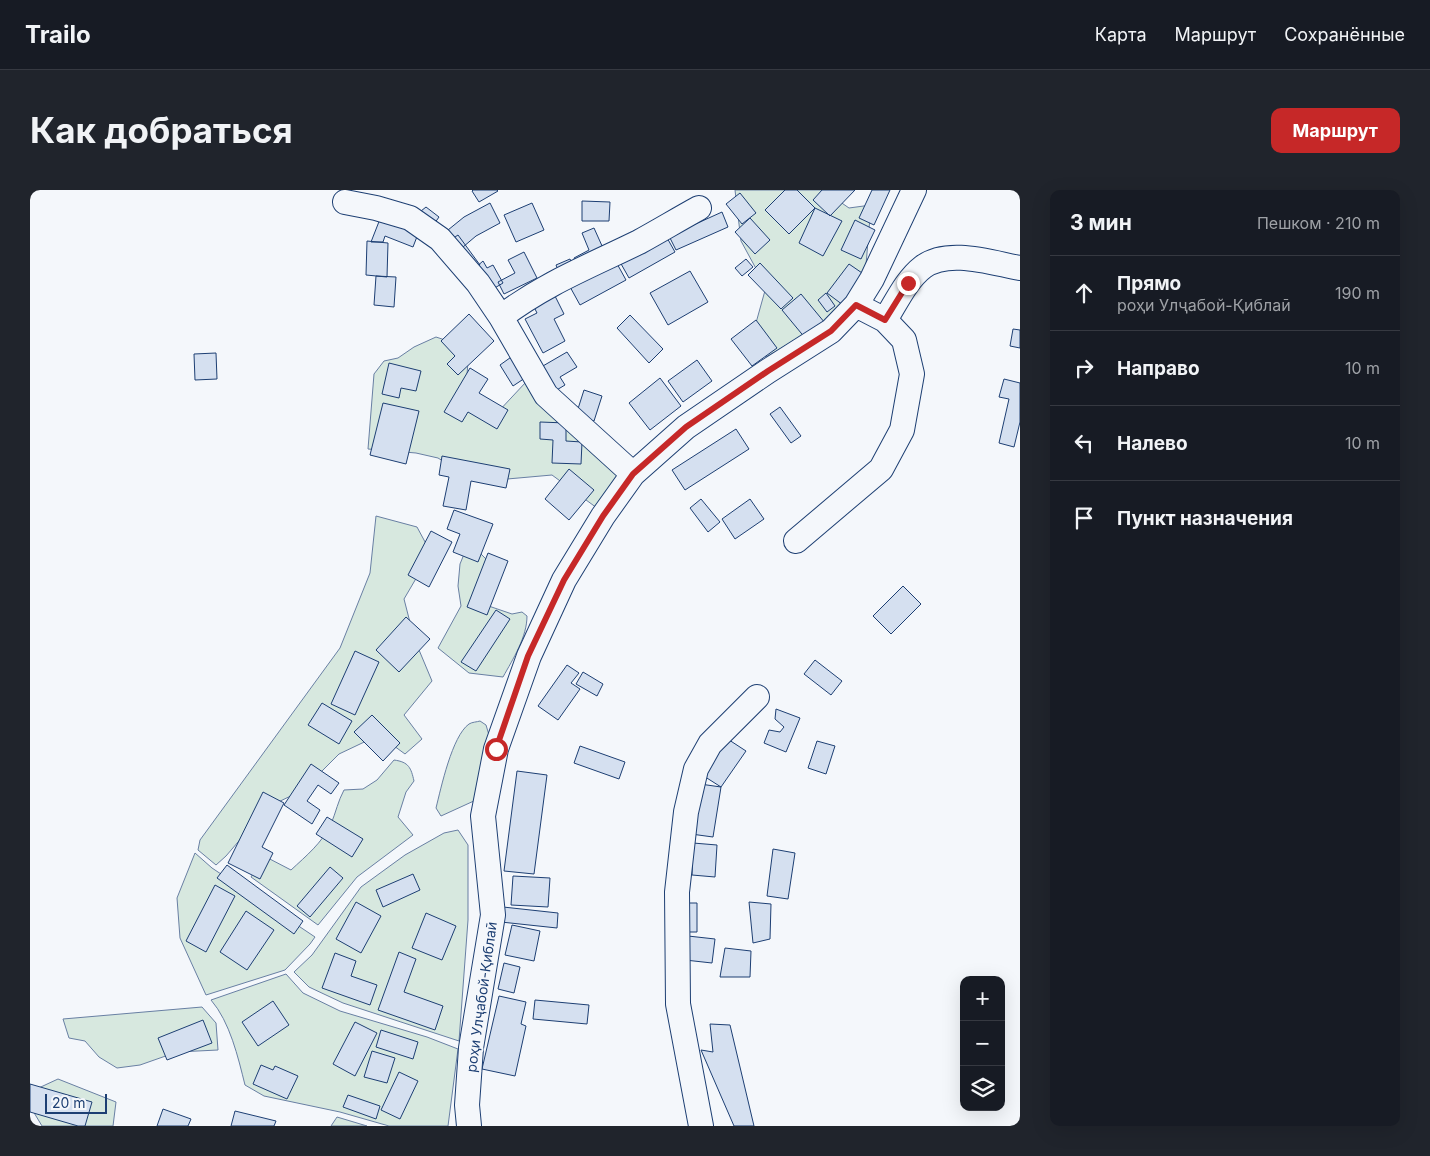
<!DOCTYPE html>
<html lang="ru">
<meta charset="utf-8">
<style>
:root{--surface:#171b24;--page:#20242c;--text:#f1f3f6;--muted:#9ea1a6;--line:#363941;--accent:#c62828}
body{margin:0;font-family:Inter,sans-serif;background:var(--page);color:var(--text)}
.controls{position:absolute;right:15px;bottom:15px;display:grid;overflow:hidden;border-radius:10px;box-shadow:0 5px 20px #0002}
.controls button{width:45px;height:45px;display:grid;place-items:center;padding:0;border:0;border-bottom:1px solid var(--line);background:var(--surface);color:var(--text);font:25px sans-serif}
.scale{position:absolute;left:15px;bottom:12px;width:62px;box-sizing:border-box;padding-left:5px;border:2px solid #1d3f73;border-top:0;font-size:14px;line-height:18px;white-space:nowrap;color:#1d3f73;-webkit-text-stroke:4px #f4f7fb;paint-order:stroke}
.stop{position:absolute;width:15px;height:15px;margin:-11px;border:4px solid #c62828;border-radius:50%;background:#fff}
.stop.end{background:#c62828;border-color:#fff;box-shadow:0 1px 5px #0008}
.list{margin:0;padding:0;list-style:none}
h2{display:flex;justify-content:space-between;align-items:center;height:65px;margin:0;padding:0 20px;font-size:21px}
h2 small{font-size:16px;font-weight:400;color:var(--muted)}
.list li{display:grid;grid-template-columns:32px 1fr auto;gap:15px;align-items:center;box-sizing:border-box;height:75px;padding:0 20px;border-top:1px solid var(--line)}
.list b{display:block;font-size:19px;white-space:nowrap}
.list p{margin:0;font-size:16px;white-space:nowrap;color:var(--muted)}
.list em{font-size:16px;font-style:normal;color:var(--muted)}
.icon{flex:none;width:28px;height:28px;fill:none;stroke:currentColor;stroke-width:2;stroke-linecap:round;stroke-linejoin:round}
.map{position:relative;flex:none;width:990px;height:936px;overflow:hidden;border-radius:10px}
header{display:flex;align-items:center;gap:30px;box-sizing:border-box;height:70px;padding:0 25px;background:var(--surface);border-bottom:1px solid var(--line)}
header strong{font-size:24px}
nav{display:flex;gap:28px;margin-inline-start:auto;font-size:18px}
.intro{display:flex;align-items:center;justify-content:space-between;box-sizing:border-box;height:120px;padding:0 30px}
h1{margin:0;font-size:35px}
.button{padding:12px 22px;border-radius:10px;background:var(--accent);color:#fff;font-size:18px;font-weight:700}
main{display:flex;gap:30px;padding:0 30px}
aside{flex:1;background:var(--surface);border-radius:10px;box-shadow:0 5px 20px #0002}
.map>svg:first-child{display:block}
</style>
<header>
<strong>Trailo</strong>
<nav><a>Карта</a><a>Маршрут</a><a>Сохранённые</a></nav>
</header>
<div class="intro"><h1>Как добраться</h1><a class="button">Маршрут</a></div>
<main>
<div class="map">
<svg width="990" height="936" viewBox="0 0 990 936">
<rect width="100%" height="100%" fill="#f4f7fb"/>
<path fill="#d7e8df" stroke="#687fa3" d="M705 0H793L819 18 841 15 836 75 816 112 801 129 736 167 724 140 736 97 711 51Z
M406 147 439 158 435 212 467 223 496 192 596 285 567 318 522 285 466 290 421 276 408 268 386 263 338 259 344 184 354 171 368 168 384 157Z
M346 326 387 337 401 363 374 409 384 448 402 491 374 525 392 549 375 564 349 545 309 564 273 600 238 617 196 666 186 675 168 660 170 650 310 458 340 383Z
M439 352 462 375 447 412 482 424 492 422 497 426C497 447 483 469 473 487L439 483 408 458 431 416 428 396 430 374Z
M450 531 456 535 459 545 446 610 411 626 406 618C411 598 422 546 439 534 442 532 447 532 450 531Z
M364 570C379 572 381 578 384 591L376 602 368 627 383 645 327 687 288 735 221 687 234 666 261 680C276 666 292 653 301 634 306 622 308 611 314 600L333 599 347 590Z
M428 640 438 655V730L429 851 313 813 279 797 264 782 282 765 331 697 375 665 414 643Z
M165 663 182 678 285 747 280 754 255 780 176 805 150 748 147 708Z
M256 784 273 803 310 821 397 847 428 859 418 936H359L310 922 234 906 215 895C208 867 200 832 181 810Z
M172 817 186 833 188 860 147 862 110 875 87 878 69 867 55 851 39 848 33 829Z
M28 889 86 912 83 936H12L0 916V902Z
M307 927 337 936H301Z"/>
<path fill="#d5e0f0" stroke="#1d3f73" d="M443 0H467L468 1 449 12 442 1Z
M755 0H767L785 18 759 44 735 20Z
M792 0H825L800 26 783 10Z
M842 0H860L844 35 829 28Z
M710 3 726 23 712 34 696 14Z
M552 11 580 12 579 31H552Z
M460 13 470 33 446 46 433 57 418 40 434 27Z
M502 13 514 40 486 52 474 25Z
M396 17 409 27 402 37 386 25Z
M785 18 812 31 793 66 769 53Z
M692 22 698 37 646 60 639 46Z
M720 28 740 50 725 64 705 42Z
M350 29 388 44 383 57 355 46 353 52H341Z
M825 30 845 40 831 69 811 60Z
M564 38 577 67 549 79 544 68 559 60 552 43Z
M428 45 450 75 445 78 419 51Z
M636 46 645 62 599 88 590 72Z
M337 51 358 53 357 87 336 85Z
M494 62 507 88 474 104 468 92 485 83 478 70Z
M540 69 545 81 531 87 526 75Z
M716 69 723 77 712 86 705 78Z
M585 70 596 90 550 115 539 95Z
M453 71 457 78 463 75 473 93 458 102 445 78Z
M730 73 763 108 751 119 718 85Z
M819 74 835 85 813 115 797 103Z
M660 81 678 112 638 135 620 103Z
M346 86 366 87 364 117 344 115Z
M796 103 805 116 797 122 788 110Z
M771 104 795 133 776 149 752 120Z
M525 106 534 124 524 129 535 151 513 163 495 129 507 123 504 117Z
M439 124 464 151 428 185 417 174 425 166 411 151Z
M600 125 633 159 619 173 587 138Z
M726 130 747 158 722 176 701 149Z
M983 139 990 140V158L980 156Z
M537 162 547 177 530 187 535 195 520 204 506 180Z
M186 163 187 189 165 190 164 164Z
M484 165 498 186 483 196 470 175Z
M667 170 682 191 653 212 638 191Z
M359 173 391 181 386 201 371 198 369 208 352 204Z
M440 178 458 189 449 203 478 220 467 239 438 222 432 232 414 222Z
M630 188 651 216 620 240 599 213Z
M974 189 990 193V232L984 257 969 253 979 209 969 207Z
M554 200 572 206 564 231 546 225Z
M353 213 389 221 376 274 340 265Z
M750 217 771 246 761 253 740 224Z
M510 232 536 233V251L552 252 551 274 522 273 523 250 510 249Z
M706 239 719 259 655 300 642 280Z
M412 266 480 279 476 298 441 291 436 320 413 316 419 287 409 285Z
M539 279 564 300 539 330 515 309Z
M671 309 690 332 678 342 660 318Z
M720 309 734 329 705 349 692 329Z
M424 320 463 334 448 372 423 362 430 344 417 339Z
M401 341 422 352 399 397 378 385Z
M458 363 478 371 457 425 437 417Z
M873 396 891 414 861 444 843 426Z
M466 420 480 429 446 481 431 472Z
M376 427 400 449 369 482 346 460Z
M325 461 349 472 325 525 301 514Z
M785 470 812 491 801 505 774 484Z
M537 475 549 483 541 493 550 499 528 530 508 516Z
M553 482 573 494 567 506 546 494Z
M292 513 322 531 309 554 278 535Z
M746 519 770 528 756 562 734 553 739 540 750 542 754 537 745 529Z
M342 525 370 553 353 571 324 542Z
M693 546 716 561 691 597 669 583Z
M787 551 805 556 796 584 778 578Z
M550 556 595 572 589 589 544 573Z
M281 574 309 593 301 604 288 595 277 611 290 620 282 634 254 615Z
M487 581 517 585 504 684 474 681Z
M670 594 691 597 683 647 661 644Z
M233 602 254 613 232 657 243 663 230 689 198 673Z
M297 627 333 649 322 667 286 644Z
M663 653 687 655 685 687 662 685Z
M743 659 765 663 758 709 737 706Z
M197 675 273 731 264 744 187 688Z
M300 677 313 688 280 727 267 716Z
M383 684 390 700 353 717 346 700Z
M483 686 520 688 518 717 481 715Z
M185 695 205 706 176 762 156 751Z
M326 712 351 726 331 763 306 749Z
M719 712 741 714 740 749 723 753Z
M652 713H667V742H652Z
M473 717 528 723 527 738 471 732Z
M216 721 244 740 217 780 190 762Z
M396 723 426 736 412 770 382 758Z
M482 735 510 741 504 771 475 765Z
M658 746 685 749 682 773 655 770Z
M695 758 721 761 720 787H690Z
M369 762 386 769 374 802 413 816 405 840 348 820Z
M305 763 326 771 321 786 347 795 340 815 292 798Z
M474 773 490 777 484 803 468 799Z
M469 806 496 812 491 834 496 836 485 886 452 879Z
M505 810 559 815 557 834 503 829Z
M243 811 259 835 228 856 212 832Z
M173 830 182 853 137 870 128 848Z
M325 832 347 843 325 886 303 874Z
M680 834 700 835 724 936H704L671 860 683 862Z
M351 840 388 852 383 869 346 857Z
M342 861 365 868 357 893 334 887Z
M231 875 243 880 245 876 268 886 257 909 223 894Z
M369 882 388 891 370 929 351 920Z
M0 894 62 912 55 936H48L0 922Z
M318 905 350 916 346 929 313 917Z
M133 919 161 929 158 936H127Z
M205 921 246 931 244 936H201Z"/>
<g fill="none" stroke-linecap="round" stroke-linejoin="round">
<defs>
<path id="minor" d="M315 12 346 18 380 28 410 49 448 93 471 127 516 205 603 284
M471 127C514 94 560 76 609 52 629 41 649 29 669 18
M855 130C866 113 876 90 893 77 918 58 962 73 990 78
M766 351 851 279 872 240 882 184 874 150 855 130 826 115
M439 936 437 915 441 858 463 725 453 626 466 559 499 466 534 390 573 326 603 284 656 237 738 181 801 141 826 115 842 89 884 0
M671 936 648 814 647 702 656 622 666 579 680 554 727 507"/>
</defs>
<use href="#minor" stroke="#1d3f73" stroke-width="26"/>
<use href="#minor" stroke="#f4f7fb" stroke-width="24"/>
</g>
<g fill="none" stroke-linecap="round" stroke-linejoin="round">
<path stroke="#c62828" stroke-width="6" d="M466 559 498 466 534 390 573 326 603 284 656 237 738 181 801 141 826 115 855 130 878 93"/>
</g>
<g text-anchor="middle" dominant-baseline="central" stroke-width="4" stroke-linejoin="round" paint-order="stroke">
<g font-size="14" fill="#1d3f73" stroke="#f4f7fb">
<text transform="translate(451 807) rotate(-82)">роҳи Улҷабой-Қиблаӣ</text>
</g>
</g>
</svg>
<div class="controls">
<button>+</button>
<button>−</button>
<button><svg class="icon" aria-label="layers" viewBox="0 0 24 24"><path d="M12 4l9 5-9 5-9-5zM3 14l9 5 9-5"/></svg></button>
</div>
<div class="scale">20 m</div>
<div class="stop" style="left:466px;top:559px"></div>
<div class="stop end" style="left:878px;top:93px"></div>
</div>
<aside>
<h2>3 мин<small>Пешком · 210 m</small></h2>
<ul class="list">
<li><svg class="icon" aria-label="ahead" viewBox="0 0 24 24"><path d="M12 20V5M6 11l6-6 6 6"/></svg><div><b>Прямо</b><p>роҳи Улҷабой-Қиблаӣ</p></div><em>190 m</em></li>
<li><svg class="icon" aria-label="right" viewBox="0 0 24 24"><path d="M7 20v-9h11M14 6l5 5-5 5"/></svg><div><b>Направо</b></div><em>10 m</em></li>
<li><svg class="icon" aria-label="left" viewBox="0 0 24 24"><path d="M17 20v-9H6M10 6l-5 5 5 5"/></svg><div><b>Налево</b></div><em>10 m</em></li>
<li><svg class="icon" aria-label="arrive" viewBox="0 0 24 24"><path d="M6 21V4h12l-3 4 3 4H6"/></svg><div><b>Пункт назначения</b></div></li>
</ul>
</aside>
</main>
